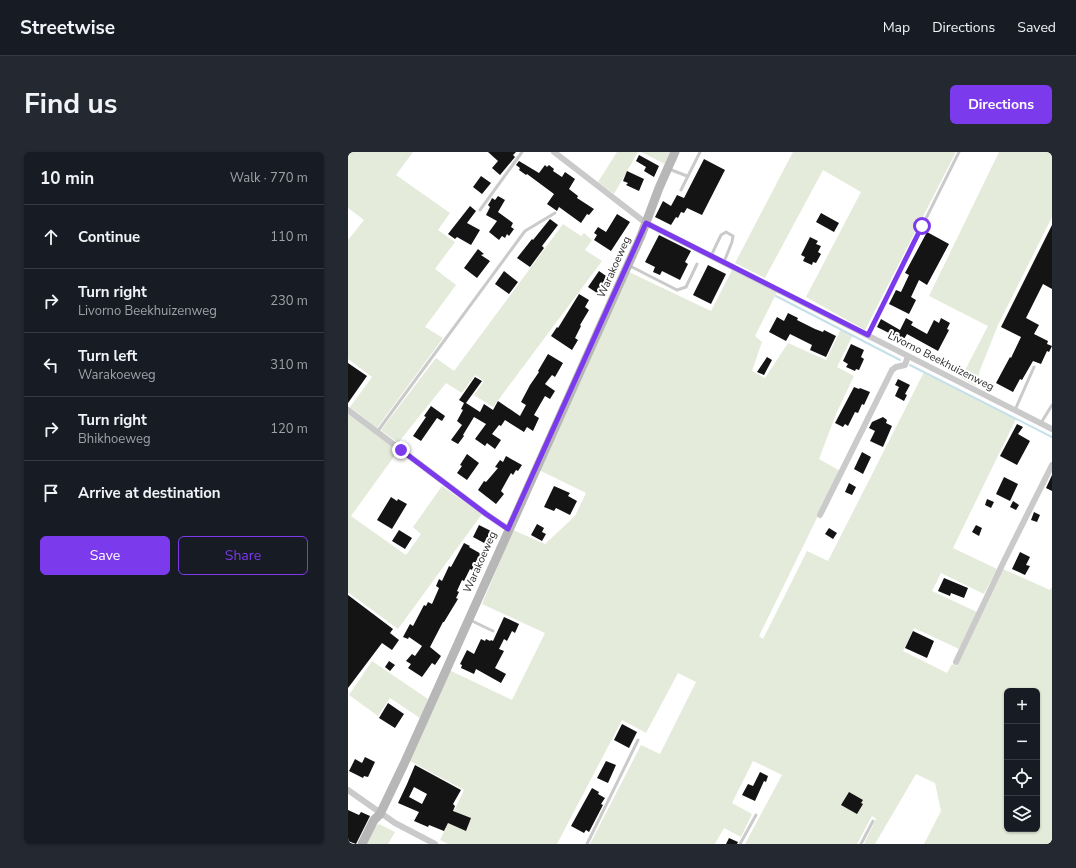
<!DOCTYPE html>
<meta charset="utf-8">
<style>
:root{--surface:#171b24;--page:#242831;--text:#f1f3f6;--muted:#9ea1a6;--line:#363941;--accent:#7c3aed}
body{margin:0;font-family:"Nunito Sans",sans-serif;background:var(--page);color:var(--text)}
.controls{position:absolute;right:12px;bottom:12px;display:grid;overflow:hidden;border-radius:6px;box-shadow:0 1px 3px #0004}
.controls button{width:36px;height:36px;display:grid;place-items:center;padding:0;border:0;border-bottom:1px solid var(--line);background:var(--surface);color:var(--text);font:20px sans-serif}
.stop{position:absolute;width:12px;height:12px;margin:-9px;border:3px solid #7c3aed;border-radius:50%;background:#fff}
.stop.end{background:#7c3aed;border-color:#fff;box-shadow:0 1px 4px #0008}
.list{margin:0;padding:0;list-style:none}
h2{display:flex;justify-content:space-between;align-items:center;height:52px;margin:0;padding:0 16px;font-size:17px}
h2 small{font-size:13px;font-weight:400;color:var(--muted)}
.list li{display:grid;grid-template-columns:26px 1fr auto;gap:12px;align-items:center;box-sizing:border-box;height:64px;padding:0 16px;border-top:1px solid var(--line)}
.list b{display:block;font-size:15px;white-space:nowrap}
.list p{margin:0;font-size:13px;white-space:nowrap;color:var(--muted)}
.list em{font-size:13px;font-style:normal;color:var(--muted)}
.actions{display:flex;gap:8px;padding:12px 16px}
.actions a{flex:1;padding:9px 0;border:1px solid var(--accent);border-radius:6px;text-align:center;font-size:14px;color:var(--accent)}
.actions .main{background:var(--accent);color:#fff}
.icon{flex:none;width:22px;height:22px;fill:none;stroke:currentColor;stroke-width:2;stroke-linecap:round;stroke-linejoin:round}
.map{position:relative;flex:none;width:704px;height:692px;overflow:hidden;border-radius:6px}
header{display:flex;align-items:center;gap:24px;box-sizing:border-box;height:56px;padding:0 20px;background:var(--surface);border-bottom:1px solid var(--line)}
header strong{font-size:19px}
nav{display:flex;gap:22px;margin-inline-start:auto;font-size:14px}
.intro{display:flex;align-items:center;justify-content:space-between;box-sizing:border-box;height:96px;padding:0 24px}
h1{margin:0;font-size:28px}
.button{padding:10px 18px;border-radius:6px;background:var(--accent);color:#fff;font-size:14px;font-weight:700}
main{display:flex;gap:24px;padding:0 24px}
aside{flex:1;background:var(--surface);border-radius:6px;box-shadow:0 1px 3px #0004}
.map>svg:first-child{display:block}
</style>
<header>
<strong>Streetwise</strong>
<nav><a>Map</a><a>Directions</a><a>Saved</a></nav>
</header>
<div class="intro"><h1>Find us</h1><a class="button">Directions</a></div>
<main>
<aside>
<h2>10 min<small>Walk · 770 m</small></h2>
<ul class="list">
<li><svg class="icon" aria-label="ahead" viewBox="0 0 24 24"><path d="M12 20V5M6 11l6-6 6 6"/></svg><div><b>Continue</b></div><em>110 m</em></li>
<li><svg class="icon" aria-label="right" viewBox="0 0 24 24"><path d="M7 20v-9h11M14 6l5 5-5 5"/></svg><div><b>Turn right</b><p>Livorno Beekhuizenweg</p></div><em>230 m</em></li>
<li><svg class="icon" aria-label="left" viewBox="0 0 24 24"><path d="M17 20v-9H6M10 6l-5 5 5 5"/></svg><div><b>Turn left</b><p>Warakoeweg</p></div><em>310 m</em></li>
<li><svg class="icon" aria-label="right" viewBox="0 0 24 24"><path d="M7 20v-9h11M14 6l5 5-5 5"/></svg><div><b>Turn right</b><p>Bhikhoeweg</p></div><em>120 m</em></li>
<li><svg class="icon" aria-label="arrive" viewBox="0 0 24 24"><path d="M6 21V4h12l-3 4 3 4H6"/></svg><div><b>Arrive at destination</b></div></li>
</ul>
<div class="actions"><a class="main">Save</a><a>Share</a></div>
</aside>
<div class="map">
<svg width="704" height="692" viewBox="0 0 704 692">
<rect width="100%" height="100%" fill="#fff"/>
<path fill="#e4ebda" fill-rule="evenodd" d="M0 0H65L48 23 102 61 90 78 107 90 87 117 108 133 77 175 95 186 29 276 2 255 24 225 0 207V88L16 68 0 56Z
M269 0H290L266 42 250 30Z
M293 0H322L317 12Z
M445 0H608L517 178 458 145 513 40 475 18 417 126 387 111Z
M651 0H704V65L650 173 632 218 628 234 613 226 640 174 581 144Z
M215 72 233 84 236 81 244 88 237 98 254 109 145 255 126 243 136 229 127 223 114 241 98 231 50 291 33 278 88 206 106 219Z
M384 118 429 140 407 184 414 190 404 219 417 226 440 191 478 208 493 177 505 183 489 215 506 224 488 262 471 307 492 319 411 484 415 487 459 399 480 409 576 220 668 267 605 396 649 417 636 442 593 421 584 439 629 460 611 497 566 476 555 499 599 521 604 512 609 514 655 417 702 438 704 435V692H576L593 659 587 631 568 622 527 692H516L528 667 524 664 509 692H397L434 623 405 609 384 651 404 662 393 685 376 676 367 692H242L293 593 312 602 348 530 330 521 298 581 274 568 209 692H100L92 688 116 638 60 608 101 518 164 548 197 481 134 452 165 378 197 392 227 364 238 341 191 318 281 120 363 159ZM659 539H689V677H659Z
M0 261 50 299 3 364 58 403 73 382 65 375 94 334 134 362 50 477 1 441H0Z
M24 509 80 547 72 566 42 546 30 564 1 543Z
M31 672 47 680 40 692H18L26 675Z"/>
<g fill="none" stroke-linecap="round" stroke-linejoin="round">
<path stroke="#c5e0eb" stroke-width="2" d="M428 144 552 208
M562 213 704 285"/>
</g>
<path fill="#141414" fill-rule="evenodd" d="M140 0H168L165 3 167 5 152 23 144 16 150 9Z
M291 3 311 14 306 25 296 19 298 15 288 9Z
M356 7 377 18 354 63 339 56 336 61 333 60 330 66 328 65 323 73 307 65 315 49 323 54 329 43 336 46Z
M171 9 191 21 197 13 199 15 201 13 206 17 205 19 214 25 217 20 227 27 221 37 230 44 229 46 246 57 241 63 239 62 233 71 211 55 209 59 199 52 206 42 179 22 178 23 171 18 172 16 168 13Z
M279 19 296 27 291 39 278 33 280 31 275 29Z
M133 24 143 31 134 42 125 35Z
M150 44 157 48 150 60 165 71 163 75 166 77 161 84 159 82 157 86 154 84 151 88 141 80 149 69 138 63 142 55 140 53 142 50 144 46 147 48Z
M122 54 128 59 119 71 132 78 123 93 109 85 107 87 100 82Z
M473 61 491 71 486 80 468 70Z
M269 62 282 70 263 99 246 88 249 83 246 81 250 75 258 80Z
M202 67 210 73 194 94 196 96 182 115 169 106 184 87 185 88Z
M704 73V137L695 132 678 166 691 173 686 182 700 189 699 192 704 194 701 200 699 199 693 212 685 209 674 228 672 227 665 240 648 231 662 205 663 206 673 185 653 175Z
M579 80 601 92 579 133 571 128 563 145 568 148 561 162 541 152 548 138 553 140 561 123 557 121Z
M311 83 343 99 337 110 340 112 332 128 314 119 312 123 305 120 307 115 297 110Z
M462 85 470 89 468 92 473 94 470 100 473 102 468 111 465 110 464 113 455 109 457 105 453 103Z
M130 97 136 102 133 103 142 109 129 126 116 116Z
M360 113 378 122 363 152 345 143Z
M156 119 170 130 161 142 147 132Z
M251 119 261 126 254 135 257 137 252 143 240 135Z
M231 142 241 148 237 155 241 158 232 173 233 174 227 186 230 188 224 198 203 184 209 175 210 176Z
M440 161 450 166 449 168 467 177 475 180 476 178 488 184 478 205 462 198 464 193 442 182 438 189 421 180 429 165 436 169Z
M558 166 565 170 563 173 579 182 586 168 591 171 593 166 602 171 599 177 601 178 590 199 559 182 556 187 548 182 547 184 529 175 533 167 552 178Z
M503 192 516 198 513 205 516 207 511 218 508 217 507 219 498 215 500 212 495 209Z
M200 202 215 211 207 225 204 223 197 232 207 239 202 247 197 244 186 263 191 266 185 279 179 275 176 280 157 268 153 274 151 273 144 282 153 288 147 297 139 291 137 294 127 287 138 272 126 265 115 283 116 284 110 292 103 288 114 273 109 269 115 258 113 257 116 251 111 248 127 225 134 229 118 251 132 260 136 252 145 258 150 249 172 264 178 253 173 250 182 233 191 220 190 219Z
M419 205 424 208 416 223 409 220Z
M0 211 19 224 0 251Z
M550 227 562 233 557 242 559 243 556 249 547 244 551 235 547 233Z
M506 235 511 237 512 236 522 240 516 253 514 252 510 261 507 260 500 274 497 272 495 275 487 271Z
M83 254 97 264 94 269 89 266 73 289 65 284 78 265 76 264Z
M535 265 539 268 538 271 544 274 535 295 522 289 527 279 521 276 524 270Z
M669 272 675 275 670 282 682 289 669 313 652 304Z
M514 300 523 305 515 322 506 317Z
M119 302 131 311 119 328 109 321 114 314 112 313Z
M158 304 174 313 170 319 168 318 165 323 163 321 153 339 156 342 148 352 130 338 136 329 138 330 150 316 147 315 152 308 155 310Z
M704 323V339L698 336Z
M656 325 670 332 662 349 648 342Z
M501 331 508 335 504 343 497 340Z
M206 334 222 341 220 344 229 349 222 363 208 356 206 359 196 355Z
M43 345 49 349 50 347 59 352 44 377 29 368Z
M639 347 646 350 643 356 637 353Z
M665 349 671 353 668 358 662 355Z
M686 360 692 363 689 370 683 368Z
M189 372 196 376 194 380 198 382 194 389 183 383Z
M131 373 145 380 138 392 125 385Z
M628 373 634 376 631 384 624 380Z
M481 376 489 381 485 387 477 382Z
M51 378 64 386 57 397 44 389Z
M116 391 122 394 121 395 135 403 130 411 128 410 124 418 122 417 116 429 114 428 109 439 111 440 108 446 110 447 96 470H95L82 495 93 504 87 513 84 511 74 525 60 516 63 512 58 509 64 502 67 504 74 494 61 485 60 487 55 485 62 472 65 474 76 453 78 454 80 450 84 452 91 436 88 434 91 427 94 429 101 414 103 415Z
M672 400 682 405 678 413 682 414 677 423 664 417Z
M596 426 620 436 616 446 603 441 602 444 590 439Z
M0 443 45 477 42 481 51 488 44 498 34 491 0 536Z
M156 465 171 472 167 481 164 479 159 489 156 487 151 497 156 499 147 516 158 522 153 531 128 517 126 522 113 516 114 513 112 512 119 498 126 502 133 487 137 489 138 487 142 489 143 488 145 489Z
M565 479 586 489 579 506 557 496Z
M41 509 47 513 42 519 37 515Z
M40 551 56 562 47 576 31 566Z
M274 572 289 580 281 596 266 588Z
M17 605 27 610 20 625 16 624 15 626 1 619 7 607 14 611Z
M258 609 268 613 260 631 249 626Z
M67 613 113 638 105 652 107 654 105 659 123 666 118 679 100 671 96 679 81 673 80 675 66 669 71 660 50 651 59 632ZM66 635 79 642 74 652 61 645Z
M412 620 420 624 418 630 416 629 407 649 394 643 400 632 405 634Z
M244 636 251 640 250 642 257 646 253 652 255 653 241 680 238 678 236 681 223 674Z
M501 640 515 648 513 651 515 652 509 662 493 653Z
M0 658 11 663 13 660 22 664 8 692 0 689Z
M381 686 390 690 389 692H378Z"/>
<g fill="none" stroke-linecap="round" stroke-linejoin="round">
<path stroke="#cacaca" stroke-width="3" d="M321 17 339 24
M333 38 352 0
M132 58 174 0
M363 104 373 83 378 80 385 84 384 90 376 110
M282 114 329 138 338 135 349 112
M520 183 611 0
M667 258 686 215
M693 271 704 253
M29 280 177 79 207 61
M122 468 145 479
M239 692 290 588
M392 692 408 663
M513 692 525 669"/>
<path stroke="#cacaca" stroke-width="6" d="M206 0 298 71 704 277
M0 258 138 362 160 377
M472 363 544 218 548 215 557 213 560 204
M608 510 656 409 704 313
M0 638 47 671 87 692"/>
<path stroke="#b7b7b7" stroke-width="9" d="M14 692 26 668 32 662 56 612 293 84 311 36 327 0"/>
</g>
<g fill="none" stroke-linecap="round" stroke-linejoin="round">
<path stroke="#7c3aed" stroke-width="5" d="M53 298 138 362 160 377 298 71 520 183 574 74"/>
</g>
<g text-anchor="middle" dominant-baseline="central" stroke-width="4" stroke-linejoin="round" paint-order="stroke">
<g font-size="11" fill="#2d2d2d" stroke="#fff">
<text transform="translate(266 115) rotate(-66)">Warakoeweg</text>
<text transform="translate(593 209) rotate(27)">Livorno Beekhuizenweg</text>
<text transform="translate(132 410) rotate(-66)">Warakoeweg</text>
</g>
</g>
</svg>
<div class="controls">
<button>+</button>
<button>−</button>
<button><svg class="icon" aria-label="locate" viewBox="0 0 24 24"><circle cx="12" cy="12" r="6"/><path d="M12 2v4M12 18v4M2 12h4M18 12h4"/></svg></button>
<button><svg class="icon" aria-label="layers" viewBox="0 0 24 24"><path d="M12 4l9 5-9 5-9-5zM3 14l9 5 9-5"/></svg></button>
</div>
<div class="stop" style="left:574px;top:74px"></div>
<div class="stop end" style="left:53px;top:298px"></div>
</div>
</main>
